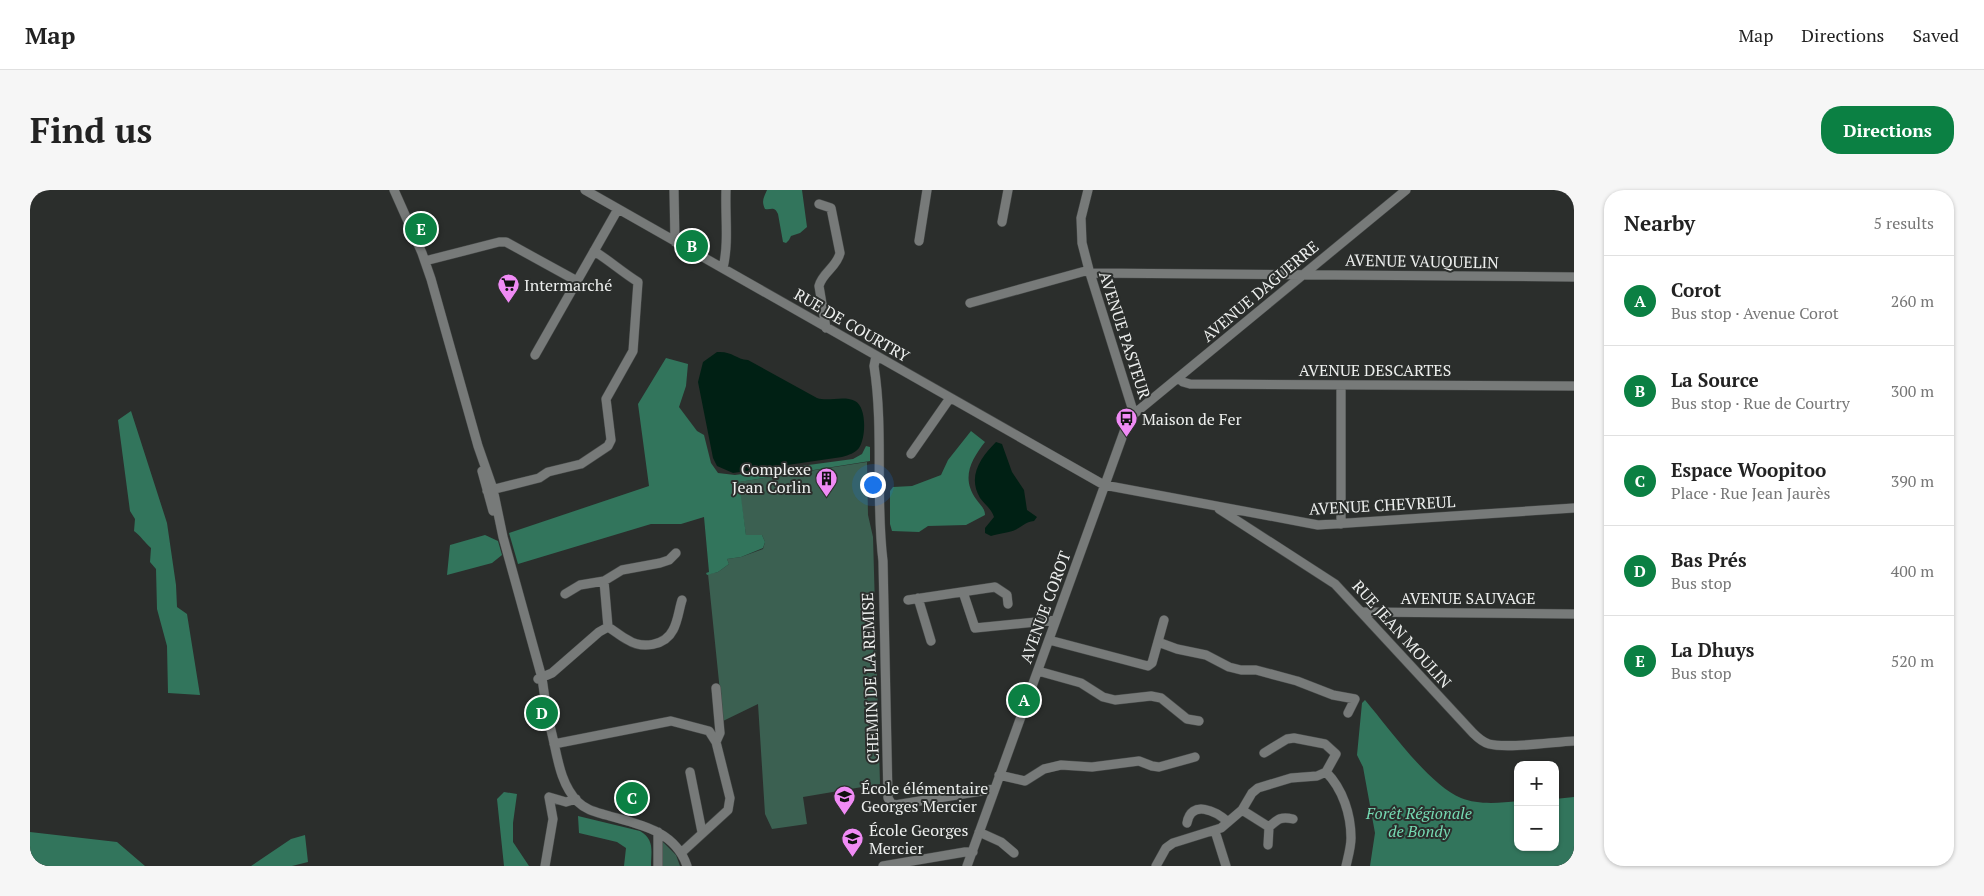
<!DOCTYPE html>
<meta charset="utf-8">
<style>
:root{--surface:#fff;--page:#f6f6f6;--text:#222;--muted:#767676;--line:#e0e0e0;--accent:#0b8043}
body{margin:0;font-family:"PT Serif",serif;background:var(--page);color:var(--text)}
.controls{position:absolute;right:15px;bottom:15px;display:grid;overflow:hidden;border-radius:10px;box-shadow:0 1px 4px #0004}
.controls button{width:45px;height:45px;display:grid;place-items:center;padding:0;border:0;border-bottom:1px solid var(--line);background:var(--surface);color:var(--text);font:25px sans-serif}
.you{position:absolute;left:842px;top:294px;width:18px;height:18px;margin:-12px;border:4px solid #fff;border-radius:50%;background:#1a73e8;box-shadow:0 0 0 8px #1a73e833}
.badge{display:grid;place-items:center;width:32px;height:32px;border-radius:50%;background:var(--accent);color:#fff;font-size:16px;font-weight:700}
.pin{position:absolute;translate:-50% -50%;border:2px solid #fff;box-shadow:0 1px 5px #0006}
.list{margin:0;padding:0;list-style:none}
h2{display:flex;justify-content:space-between;align-items:center;height:65px;margin:0;padding:0 20px;font-size:21px}
h2 small{font-size:16px;font-weight:400;color:var(--muted)}
.list li{display:grid;grid-template-columns:32px 1fr auto;gap:15px;align-items:center;box-sizing:border-box;height:90px;padding:0 20px;border-top:1px solid var(--line)}
.list b{display:block;font-size:19px;white-space:nowrap}
.list p{margin:0;font-size:16px;white-space:nowrap;color:var(--muted)}
.list em{font-size:16px;font-style:normal;color:var(--muted)}
.map{position:relative;flex:none;width:1544px;height:676px;overflow:hidden;border-radius:20px}
header{display:flex;align-items:center;gap:30px;box-sizing:border-box;height:70px;padding:0 25px;background:var(--surface);border-bottom:1px solid var(--line)}
header strong{font-size:24px}
nav{display:flex;gap:28px;margin-inline-start:auto;font-size:18px}
.intro{display:flex;align-items:center;justify-content:space-between;box-sizing:border-box;height:120px;padding:0 30px}
h1{margin:0;font-size:35px}
.button{padding:12px 22px;border-radius:20px;background:var(--accent);color:#fff;font-size:18px;font-weight:700}
main{display:flex;gap:30px;padding:0 30px}
aside{flex:1;background:var(--surface);border-radius:20px;box-shadow:0 1px 4px #0004}
.map>svg:first-child{display:block}
</style>
<header>
<strong>Map</strong>
<nav><a>Map</a><a>Directions</a><a>Saved</a></nav>
</header>
<div class="intro"><h1>Find us</h1><a class="button">Directions</a></div>
<main>
<div class="map">
<svg width="1544" height="676" viewBox="0 0 1544 676">
<rect width="100%" height="100%" fill="#2b2e2c"/>
<path fill="#3b6051" d="M837 272 838 325 843 347 850 594 773 607 777 634 742 639 735 624 728 514 693 531 678 384 688 382 699 374 697 369 711 367 733 359 735 352 732 345H716L708 292Z
M632 651 646 665 650 676H632Z"/>
<path fill="#32755c" d="M737 0H772L777 37 770 43 761 46 759 50 756 53 753 52 748 24C744 16 742 20 735 19 731 11 734 7 737 0Z
M636 168 658 174 656 196 649 217 667 241 674 245 681 273 688 283 705 285 823 269 832 264 836 256 840 257V271L709 292 716 345H732L735 352 733 358 711 367 697 369 699 374 688 382 677 385 676 383 679 382 674 327 651 334H621L488 374 479 343 619 296 608 214Z
M101 221 137 333 146 395 147 417 157 424 170 505 138 503 137 456 127 419 126 379 120 372 121 358C114 352 111 346 104 341L105 329 100 321 88 230Z
M941 241 955 252C941 270 931 288 946 309 950 315 955 318 955 325L936 335 898 336 889 342 862 341 860 334V301L863 297 882 296 911 285 918 270Z
M455 345 468 351 472 365 462 373 417 385 420 355Z
M1335 510C1358 537 1399 595 1431 608 1448 615 1470 613 1488 611V657H1525V609L1544 607V676H1340L1345 643 1333 577 1327 565 1332 513Z
M474 602 487 604 483 633V652L499 676H474L467 609Z
M548 626 610 641C625 650 621 661 621 676H594L596 658 587 652 549 643Z
M0 642 87 652 115 676H0Z
M275 645 278 672 262 676H221L261 649Z"/>
<path fill="#002014" d="M687 162C703 161 705 169 718 170L787 208C799 212 813 205 825 211 837 217 836 248 829 258 825 263 819 265 812 267L703 283 687 276 683 268 668 192 673 172Z
M966 252 972 254 982 282 994 300 997 320 1007 327 1004 331C995 332 992 337 985 340 982 342 967 344 961 346L955 343V338L964 327C961 318 955 315 950 308 937 286 951 267 966 252Z"/>
<g fill="none" stroke-linecap="round" stroke-linejoin="round">
<defs>
<path id="minor" d="M364 0 392 63 401 89 448 256 463 299 473 347 512 488 518 530
M555 0 1074 295 1288 335 1544 318
M644 0 645 52
M1058 0 1051 28 1052 53 1059 80 1104 224
M789 14 801 18 810 63C807 77 792 83 789 96L796 138
M972 32 978 0
M889 51 897 0
M395 71 469 52H476L547 91
M693 78C699 52 695 27 696 0
M1060 83 1544 87
M940 113 1059 80
M505 165 588 19
M846 166 844 176C854 240 845 307 853 371L858 608 861 613 865 615 964 599
M1149 188 1153 192 1160 194 1544 196
M1311 196V334
M881 264 920 208
M452 281 463 321
M457 301 509 288 518 282 551 274 578 256 581 250 576 209 603 161 608 92C592 82 580 71 564 61
M1189 319 1305 394 1443 543C1447 547 1452 552 1459 554 1477 559 1523 552 1544 551
M574 391 578 437
M933 402 945 438 1026 430
M535 404 550 395 574 391 592 380 630 373 639 370 646 363
M888 408 901 451
M878 410 965 397 977 405 978 414
M1333 422 1544 424
M578 437C585 441 590 446 598 450 612 459 635 456 643 440 648 431 649 419 652 410
M1019 450 1118 476 1122 473 1134 430
M1128 452 1147 459 1176 465 1199 477 1211 480H1226L1267 491 1303 505 1325 509 1318 523
M1008 481 1051 493 1073 507 1085 510 1121 506 1131 508 1157 529 1169 531
M508 489 522 483 569 442 578 437
M686 498 690 543 686 552
M517 526C527 554 526 590 548 612 556 620 566 622 576 625 608 634 645 640 657 676
M524 554 641 531 679 541 686 552 700 608 698 620 651 663
M660 582 672 642
M1296 582C1313 599 1321 625 1321 648 1321 657 1318 667 1316 676
M969 585 995 591 1014 579 1031 575 1062 577 1109 571 1122 576 1129 577 1165 567
M1212 620 1239 637
M1157 633C1161 609 1186 621 1198 632
M1185 641 1196 676
M949 642 971 652 984 663
M1238 655 1239 637C1248 629 1251 626 1263 629
M515 676 523 629 519 607 536 612 546 609
M628 676V642
M853 676 935 662H943
M937 676 1098 231 1104 224 1376 0
M1126 676 1136 658 1143 653 1191 638 1212 620 1222 603 1228 598 1261 588 1287 586 1296 582 1306 564 1295 554 1264 548 1257 549 1234 563"/>
</defs>
<use href="#minor" stroke="#474a49" stroke-width="10"/>
<use href="#minor" stroke="#777a79" stroke-width="9"/>
</g>
<defs>
<symbol id="supermarket-pin" viewBox="-11 -11 22 30"><path d="M0 17L-7.5 6A9.5 9.5 0 1 1 7.5 6Z" fill="#f08bf5" stroke="#2b2e2c"/><path d="M-6-5.5h2.5l.6 2H6L4.5 2H-2.5L-4.4-4H-6ZM-1.5 3.2a1.3 1.3 0 1 0 .1 0ZM3 3.2a1.3 1.3 0 1 0 .1 0Z" fill="#111"/></symbol>
<symbol id="bus-pin" viewBox="-11 -11 22 30"><path d="M0 17L-7.5 6A9.5 9.5 0 1 1 7.5 6Z" fill="#f08bf5" stroke="#2b2e2c"/><path d="M-5-6H5V4H4V6H2V4H-2V6H-4V4H-5ZM-3.5-4V0h7V-4ZM-3.5 1.2v1.5H-2V1.2ZM2 1.2v1.5H3.5V1.2Z" fill="#111"/></symbol>
<symbol id="building-pin" viewBox="-11 -11 22 30"><path d="M0 17L-7.5 6A9.5 9.5 0 1 1 7.5 6Z" fill="#f08bf5" stroke="#2b2e2c"/><path d="M-4-6H4V6H1V3H-1V6H-4ZM-2.5-4.3h1.7v1.8h-1.7ZM.8-4.3h1.7v1.8H.8ZM-2.5-1h1.7V.8h-1.7ZM.8-1h1.7V.8H.8Z" fill="#111"/></symbol>
<symbol id="school-pin" viewBox="-11 -11 22 30"><path d="M0 17L-7.5 6A9.5 9.5 0 1 1 7.5 6Z" fill="#f08bf5" stroke="#2b2e2c"/><path d="M0-5L7-2L0 1L-7-2ZM-4 1L0 2.5L4 1V4Q0 6-4 4Z" fill="#111"/></symbol>
</defs>
<g fill-rule="evenodd">
<use href="#supermarket-pin" x="466" y="82" width="25" height="34"/>
<use href="#bus-pin" x="1084" y="216" width="25" height="34"/>
<use href="#building-pin" x="784" y="276" width="25" height="34"/>
<use href="#school-pin" x="802" y="594" width="25" height="34"/>
<use href="#school-pin" x="810" y="636" width="25" height="34"/>
</g>
<g text-anchor="middle" dominant-baseline="central" stroke-width="4" stroke-linejoin="round" paint-order="stroke">
<g font-size="16" fill="#edefee" stroke="#2b2e2c">
<text transform="translate(1392 71) rotate(1)">AVENUE VAUQUELIN</text>
<text transform="translate(1230 101) rotate(-40)">AVENUE DAGUERRE</text>
<text transform="translate(822 135) rotate(30)">RUE DE COURTRY</text>
<text transform="translate(1095 145) rotate(72)">AVENUE PASTEUR</text>
<text x="1345" y="180">AVENUE DESCARTES</text>
<text transform="translate(1352 315) rotate(-3)">AVENUE CHEVREUL</text>
<text x="1438" y="408">AVENUE SAUVAGE</text>
<text transform="translate(1015 417) rotate(-70)">AVENUE COROT</text>
<text transform="translate(1372 444) rotate(48)">RUE JEAN MOULIN</text>
<text transform="translate(840 488) rotate(-92)">CHEMIN DE LA REMISE</text>
</g>
<g font-size="16" fill="#edefee" stroke="#2b2e2c" text-anchor="start">
<text x="494" y="95">Intermarché</text>
<text x="1112" y="229">Maison de Fer</text>
<text x="781" y="279" text-anchor="end">Complexe<tspan x="781" dy="18">Jean Corlin</tspan></text>
<text x="831" y="598">École élémentaire<tspan x="831" dy="18">Georges Mercier</tspan></text>
<text x="839" y="640">École Georges<tspan x="839" dy="18">Mercier</tspan></text>
</g>
<g font-size="16" font-style="italic" fill="#75d9b2" stroke="#2b2e2c">
<text x="1389" y="623">Forêt Régionale<tspan x="1389" dy="18">de Bondy</tspan></text>
</g>
</g>
</svg>
<div class="controls">
<button>+</button>
<button>−</button>
</div>
<div class="you"></div>
<div class="pin badge" style="left:994px;top:510px">A</div>
<div class="pin badge" style="left:662px;top:56px">B</div>
<div class="pin badge" style="left:602px;top:608px">C</div>
<div class="pin badge" style="left:512px;top:523px">D</div>
<div class="pin badge" style="left:391px;top:39px">E</div>
</div>
<aside>
<h2>Nearby<small>5 results</small></h2>
<ul class="list">
<li><span class="badge">A</span><div><b>Corot</b><p>Bus stop · Avenue Corot</p></div><em>260 m</em></li>
<li><span class="badge">B</span><div><b>La Source</b><p>Bus stop · Rue de Courtry</p></div><em>300 m</em></li>
<li><span class="badge">C</span><div><b>Espace Woopitoo</b><p>Place · Rue Jean Jaurès</p></div><em>390 m</em></li>
<li><span class="badge">D</span><div><b>Bas Prés</b><p>Bus stop</p></div><em>400 m</em></li>
<li><span class="badge">E</span><div><b>La Dhuys</b><p>Bus stop</p></div><em>520 m</em></li>
</ul>
</aside>
</main>
